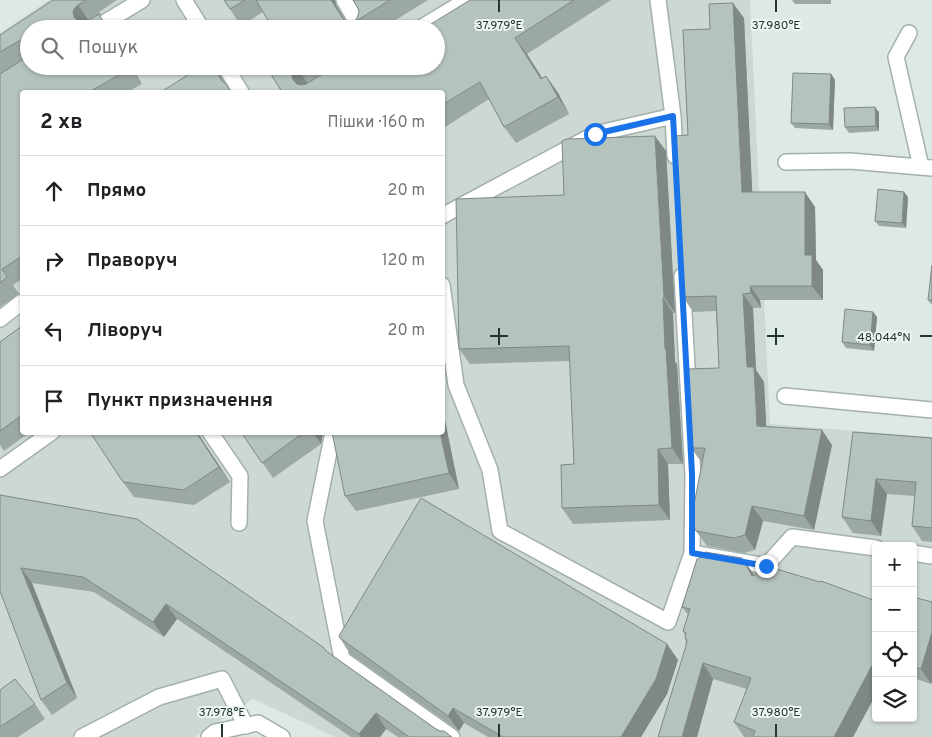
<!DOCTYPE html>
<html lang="uk">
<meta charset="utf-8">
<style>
:root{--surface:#fff;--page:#f2f2f2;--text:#202124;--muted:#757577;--line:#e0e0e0}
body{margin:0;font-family:Overpass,sans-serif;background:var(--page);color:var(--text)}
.controls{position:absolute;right:15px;bottom:15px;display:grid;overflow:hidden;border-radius:5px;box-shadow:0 1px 4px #0004}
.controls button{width:45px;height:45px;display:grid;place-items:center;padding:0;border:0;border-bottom:1px solid var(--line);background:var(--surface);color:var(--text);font:25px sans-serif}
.stop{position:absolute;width:15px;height:15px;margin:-11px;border:4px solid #1a73e8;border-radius:50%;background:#fff}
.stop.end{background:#1a73e8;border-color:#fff;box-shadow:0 1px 5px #0008}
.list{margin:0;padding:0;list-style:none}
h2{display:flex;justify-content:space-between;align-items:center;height:65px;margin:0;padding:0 20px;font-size:21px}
h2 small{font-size:16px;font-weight:400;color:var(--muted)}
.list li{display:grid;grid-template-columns:32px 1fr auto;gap:15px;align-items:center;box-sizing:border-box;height:70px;padding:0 20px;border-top:1px solid var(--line)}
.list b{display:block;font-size:19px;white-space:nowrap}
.list em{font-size:16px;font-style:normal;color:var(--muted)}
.icon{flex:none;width:28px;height:28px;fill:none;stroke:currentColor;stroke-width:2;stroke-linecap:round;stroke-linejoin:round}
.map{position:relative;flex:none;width:932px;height:737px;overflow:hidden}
.search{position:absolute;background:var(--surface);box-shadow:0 1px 4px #0004;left:20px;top:20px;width:425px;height:55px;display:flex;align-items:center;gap:12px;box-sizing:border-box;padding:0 18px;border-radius:28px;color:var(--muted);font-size:19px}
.panel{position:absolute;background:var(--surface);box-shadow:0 1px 4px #0004;left:20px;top:90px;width:425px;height:345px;border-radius:5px}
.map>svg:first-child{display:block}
</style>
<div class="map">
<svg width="932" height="737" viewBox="0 0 932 737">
<rect width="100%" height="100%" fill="#dfe9e4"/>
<path fill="#ced8d3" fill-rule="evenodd" d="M49 0H750L770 424 932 437V737H335L253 699 195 737H0V33ZM29 29H436V66H29ZM22 92H442V432H22ZM876 546H913V718H876Z"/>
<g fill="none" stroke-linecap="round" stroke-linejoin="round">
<defs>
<path id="minor" d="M184 0 202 29
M344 0 361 29
M658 0 673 116
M94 29 142 0
M419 29 467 0
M909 33 896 57 921 167
M225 66 241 92
M786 162 850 161 932 168
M442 216 595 134 673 116 675 156
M682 276 693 475 692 553 766 566 792 537 876 548
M442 285 456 385 490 470 500 531 668 622 692 553
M0 319 22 302
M785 396 932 410
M210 432 240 476 239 523
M333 432 315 521 342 659 452 737
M0 469 52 432
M913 553 932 556
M82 737 159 697 222 679 246 726
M209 737 215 732 258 723 282 737"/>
</defs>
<use href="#minor" stroke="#a3b0ab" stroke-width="18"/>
<use href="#minor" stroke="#fff" stroke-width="15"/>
</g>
<path fill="#9ca8a3" d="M53 0H117L99 12 101 14 99 15 109 29H29V66H131L142 84 127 92H22V279L13 285 19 294 0 307V35Z
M224 0H335L336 5 346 21 350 22 355 21 357 18 359 12 358 8 353 0H428L381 29H259L269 22 263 12 241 26Z
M470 0H611L527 54 542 79 546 76 558 93 569 114 516 143 504 127 489 99 442 129V92H282L266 66H436Z
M792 0H831V4H795Z
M744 18 752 192 815 207 816 260 823 270V300H760L761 308H753L756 370 764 382 766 427 832 445 814 530 763 521 755 550 744 553 707 546 696 531 702 463 691 448 719 368 716 311 693 312 683 297 688 135 710 29Z
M831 74 835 80 833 130 795 128 791 123Z
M879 112V131L849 133 845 127Z
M666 151 675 313H673L675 362 677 364 683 464H668L670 520 573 524 562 508 574 464 570 361 470 364 459 349 564 195Z
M908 197 906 228 879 226 875 221Z
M932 265V305L928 300Z
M873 312 877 317 874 351 846 348 842 342Z
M22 326V432H30L4 451 0 445V342Z
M442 414 444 416 459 489 356 511 345 496 442 432Z
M197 432 230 482 194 505 134 497 123 482Z
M241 432H323L321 444 273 478Z
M853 432 932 438V542L922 541 912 526 915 496 887 494 881 536 853 533 842 517Z
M0 495 326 651 436 729 452 737H398L386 729 380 737H351L177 619 164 637 94 592 32 583 77 698 52 715 41 700Z
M754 575 876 694 853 737H744L734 722 747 689 713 679 697 737H658L686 646 685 635 683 631 688 615 682 607Z
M913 597 931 684 913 678Z
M340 638 667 644 678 660 667 694 641 737H488L464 723 459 731 350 654Z
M0 690 35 704 45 719 18 737H0Z"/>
<path fill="#7f8884" d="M331 0H335L336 5 350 29 342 17Z
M733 3 744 18 753 207 742 192Z
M78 5 89 21 85 29 74 17 73 12 74 9Z
M515 38 527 54 553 95 541 79Z
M130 66H131L142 84Z
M213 66 221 77 230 92 222 81Z
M297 68 308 84 304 92 293 80 292 75 293 72Z
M831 74 835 80 833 130 829 124Z
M546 76 558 93 569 114 558 97Z
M875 107 879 112V131L876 126Z
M655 136 666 151 675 313 664 297Z
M805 192 815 207 816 260 823 270V300L812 286 805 255Z
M904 192 908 197 906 228 902 223Z
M750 286 760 300 761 308 751 293Z
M743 294 753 308 756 370 764 382 767 441 757 426 747 367Z
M663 298 673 313 675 362 677 364 683 464 672 448 665 349Z
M873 312 877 317 874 351 870 345Z
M442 414 444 416 459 489 449 473 440 432H442Z
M822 430 832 445 814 530 804 516Z
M196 432H197L230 482 219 467Z
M313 432H323L321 444Z
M658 449 668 464 670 520 659 505Z
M876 479 887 494 881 536 871 521Z
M752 506 763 521 755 550 745 535Z
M742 558 753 573 763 591 752 576Z
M21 568 32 583 77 698 67 683Z
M166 604 177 619 164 637 153 622Z
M932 632V682L931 684 921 669Z
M667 644 678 660 667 694 641 737H621Z
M876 658V694L853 737H834Z
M703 663 713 679 697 737H682Z
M453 708 464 723 459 731 448 716Z
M376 713 386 729 380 737H361L359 734Z"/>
<path fill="#b5c3bd" stroke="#7f8884" d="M53 0H86L78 5 74 9 73 12 74 17 78 21 82 22 87 21 99 14 107 29H29V44L26 41 22 40 17 42 0 52V35Z
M224 0H245L230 9Z
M256 0H331L342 17 345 21 350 22 355 21 357 18 359 12 358 8 353 0H390L348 26 350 29H259L269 22Z
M470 0H574L515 38 541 79 546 76 558 97 504 127 480 82 442 105V92H282L266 66H299L293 72 292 75 293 80 297 84 301 85 306 84 336 66H436V29H423Z
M733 3 742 192H805V255H812V286H750L751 293 743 294 747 367H754L757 426 822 430 804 516 752 506 745 535 734 538 696 531 691 520 705 448H691L687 369 719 368 716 296 683 297 674 136 688 135 683 30 710 29 709 4Z
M29 55V66H130L131 68 89 92H22V256L2 269 7 277 0 283V74L27 57Z
M202 66H213L222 81 226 84 231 92H161Z
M793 73 831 74 829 124 791 123Z
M875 107 876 126 845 127 844 108Z
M655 136 664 297 663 298 665 349H666L672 448 658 449 659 505 562 508 561 465 574 464 569 346 459 349 456 199 564 195 562 141 567 139Z
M878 189 904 192 902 223 875 221Z
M932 265V300H928Z
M845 309 873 312 870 345 842 342Z
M22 326V415L0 431V342Z
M90 432H196L219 467 184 490 123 482Z
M241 432H304L262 463Z
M332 432H440L449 473 345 496Z
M853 432 932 438V528L912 526 916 482 876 479 871 521 842 517Z
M0 495 137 519 323 647 326 651 436 729 440 731H444L452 737H409L376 713 359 734 166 604 153 622 83 577 21 568 67 683 41 700 0 591Z
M421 498 667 644 656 679 621 737H503L453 708 448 716 340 638 339 636Z
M705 552 742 558 752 576 773 568 820 582 821 581 876 601V658L834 737H753L755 731 734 722 751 678 703 663 682 737H658L686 646 687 641 685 637 686 633 683 631 690 609 682 607 697 559 707 554Z
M913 597 932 602V632L921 669 913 666Z
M15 679 35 704 0 727V690Z"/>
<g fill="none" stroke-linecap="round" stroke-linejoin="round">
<path stroke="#1a73e8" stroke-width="6" d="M595 134 673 116 692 474V553L766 566"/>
</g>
<path fill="none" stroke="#223731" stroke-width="2" d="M499 0V12M776 0V12M499 328V345M776 328V345M490 336H508M767 336H784M920 336H932M222 724V737M499 724V737M776 724V737"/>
<g font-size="12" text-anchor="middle" fill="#223731" stroke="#eff6f2" stroke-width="4" stroke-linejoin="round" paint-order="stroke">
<text x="499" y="29">37.979°E</text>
<text x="776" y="29">37.980°E</text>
<text x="884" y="341">48.044°N</text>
<text x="222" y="716">37.978°E</text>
<text x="499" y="716">37.979°E</text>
<text x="776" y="716">37.980°E</text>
</g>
</svg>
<div class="controls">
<button>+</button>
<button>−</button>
<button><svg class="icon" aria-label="locate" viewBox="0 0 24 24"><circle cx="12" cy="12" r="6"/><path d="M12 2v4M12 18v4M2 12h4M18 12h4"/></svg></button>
<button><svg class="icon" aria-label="layers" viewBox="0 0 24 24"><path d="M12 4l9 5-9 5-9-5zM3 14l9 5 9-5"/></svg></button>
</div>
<div class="stop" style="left:595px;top:134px"></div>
<div class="stop end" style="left:766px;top:566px"></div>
<div class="search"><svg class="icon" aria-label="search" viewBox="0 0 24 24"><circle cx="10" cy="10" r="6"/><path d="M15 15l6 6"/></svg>Пошук</div>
<section class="panel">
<h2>2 хв<small>Пішки · 160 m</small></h2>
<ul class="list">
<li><svg class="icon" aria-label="ahead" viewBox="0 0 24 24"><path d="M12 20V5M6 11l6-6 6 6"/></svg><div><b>Прямо</b></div><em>20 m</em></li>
<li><svg class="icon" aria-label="right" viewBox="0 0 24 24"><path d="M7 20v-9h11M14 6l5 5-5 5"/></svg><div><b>Праворуч</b></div><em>120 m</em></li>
<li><svg class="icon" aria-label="left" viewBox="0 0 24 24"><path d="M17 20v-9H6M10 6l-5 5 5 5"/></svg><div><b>Ліворуч</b></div><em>20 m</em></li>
<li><svg class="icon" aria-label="arrive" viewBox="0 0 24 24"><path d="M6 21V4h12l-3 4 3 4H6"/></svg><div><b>Пункт призначення</b></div></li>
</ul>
</section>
</div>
